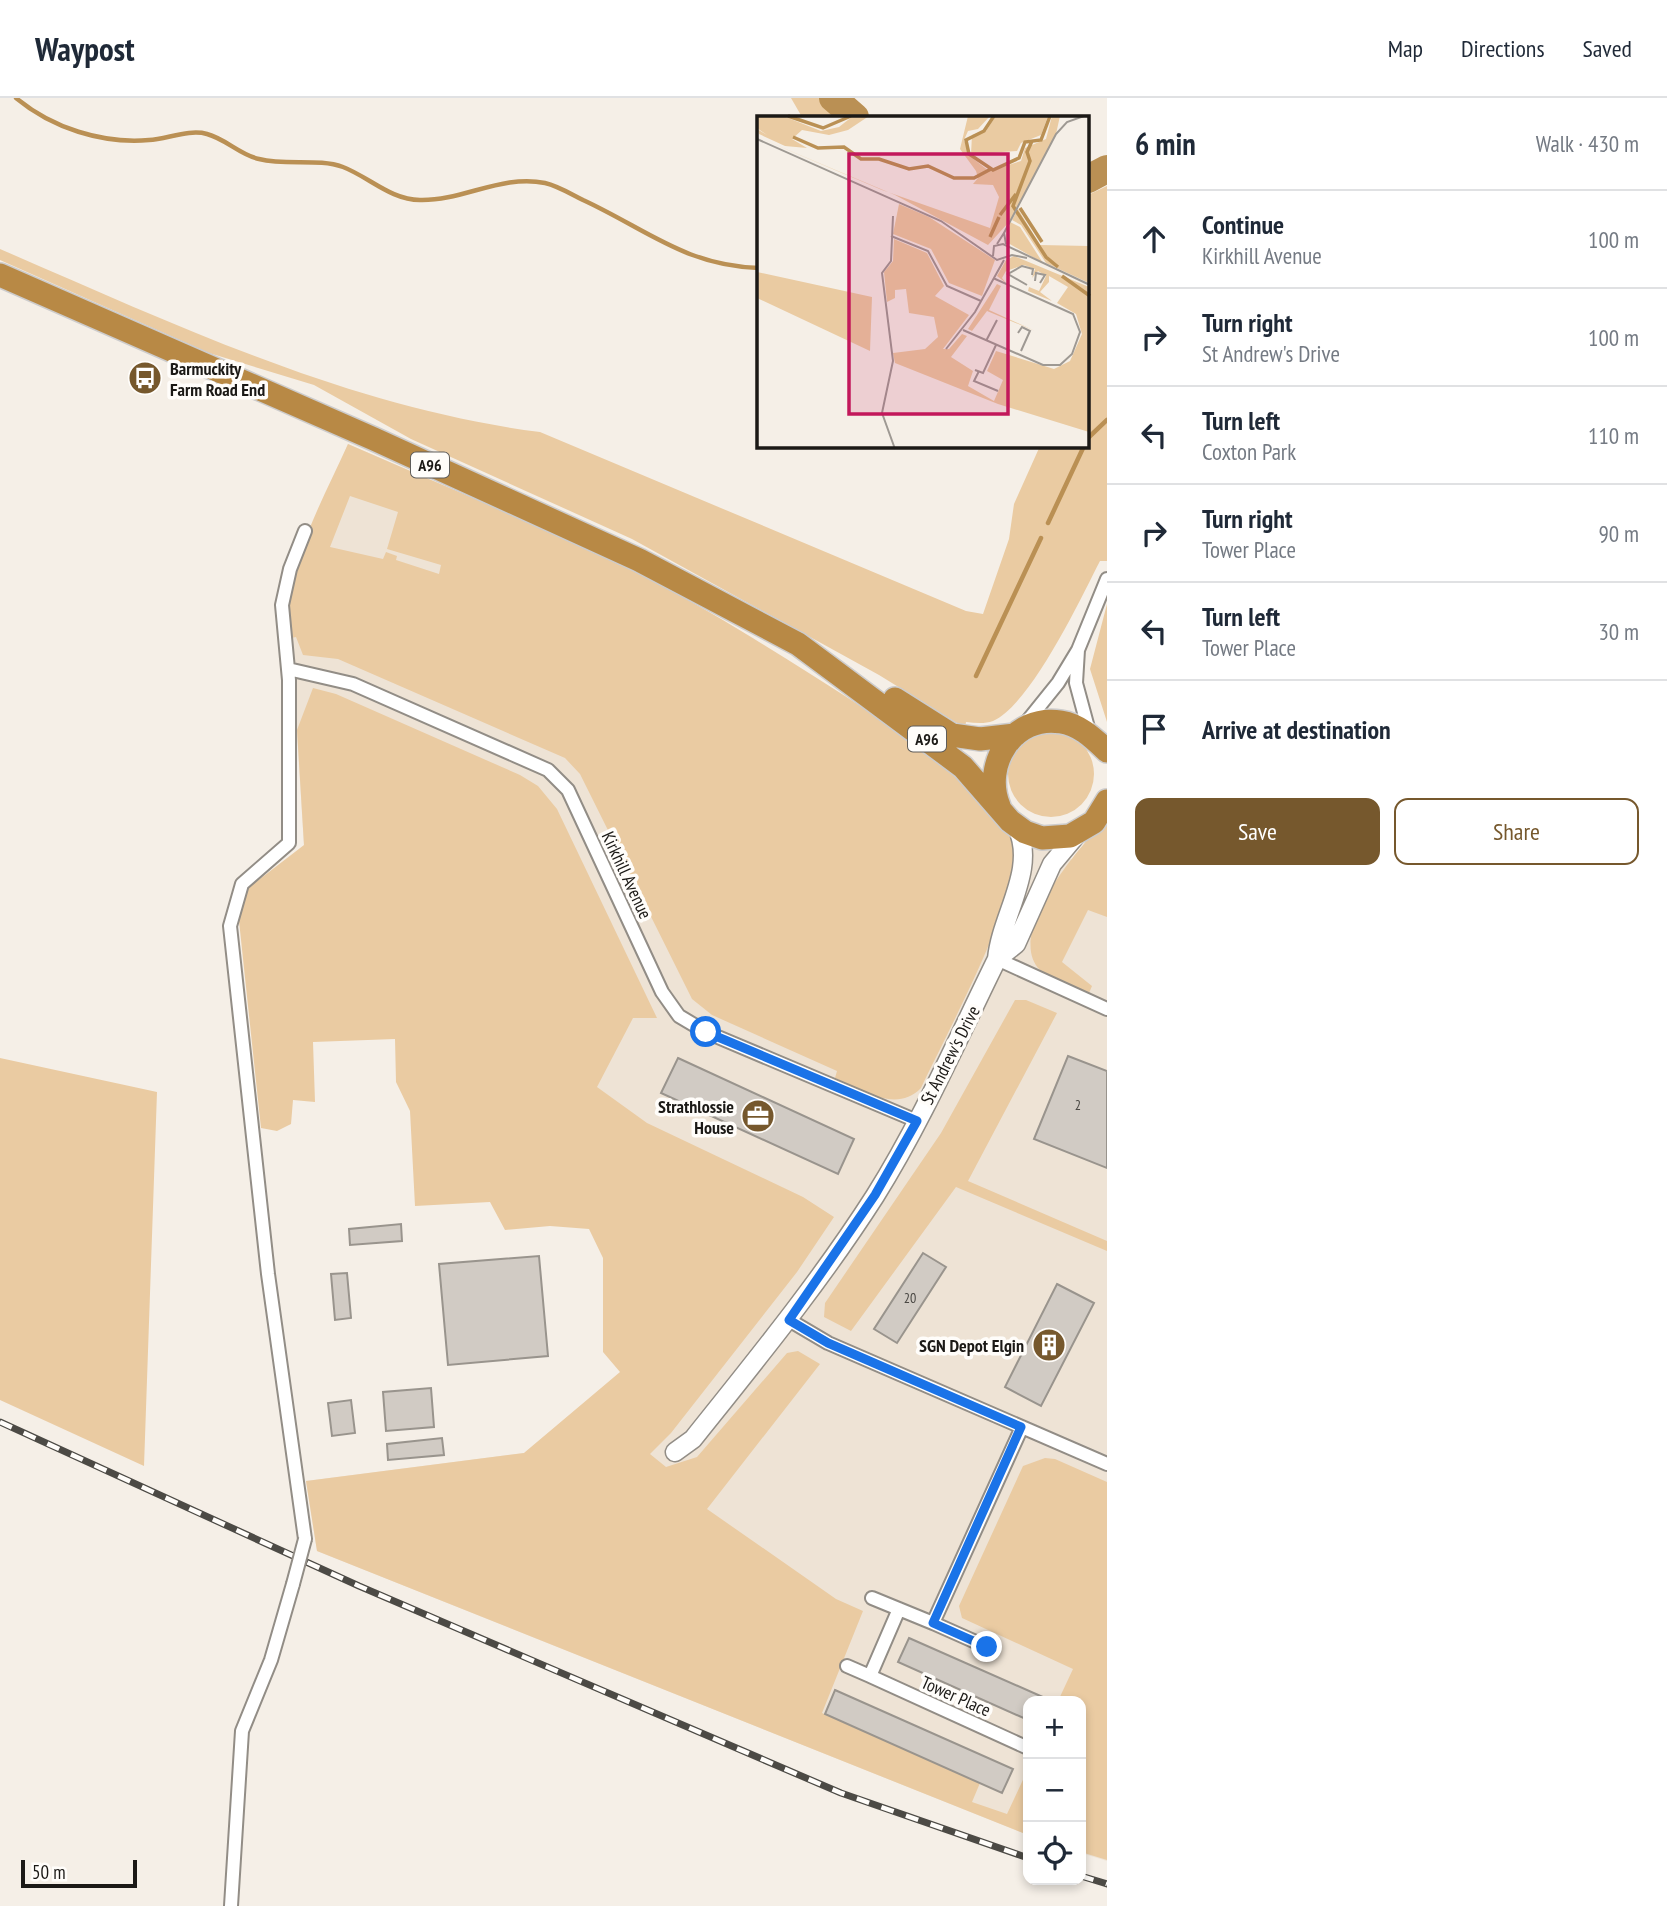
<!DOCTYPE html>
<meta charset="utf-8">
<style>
:root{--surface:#fff;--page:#f2f2f3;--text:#1f2937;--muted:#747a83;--line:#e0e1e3;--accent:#76582d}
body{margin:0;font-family:"PT Sans Narrow",sans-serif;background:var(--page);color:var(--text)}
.controls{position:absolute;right:21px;bottom:21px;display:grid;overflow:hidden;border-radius:14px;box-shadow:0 4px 10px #0003}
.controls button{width:63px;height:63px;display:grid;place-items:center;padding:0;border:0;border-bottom:2px solid var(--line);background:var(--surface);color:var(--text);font:35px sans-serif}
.scale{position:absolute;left:21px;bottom:18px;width:116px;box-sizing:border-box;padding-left:7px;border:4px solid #1b1916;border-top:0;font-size:19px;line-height:24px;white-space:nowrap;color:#1b1916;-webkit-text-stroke:5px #fffdfa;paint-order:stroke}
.stop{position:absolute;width:21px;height:21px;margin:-16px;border:5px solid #1a73e8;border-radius:50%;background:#fff}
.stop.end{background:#1a73e8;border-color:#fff;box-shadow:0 2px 7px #0008}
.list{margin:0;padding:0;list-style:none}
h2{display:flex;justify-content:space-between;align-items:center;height:91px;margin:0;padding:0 28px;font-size:30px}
h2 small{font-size:23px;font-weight:400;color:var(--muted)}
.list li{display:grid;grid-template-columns:46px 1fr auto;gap:21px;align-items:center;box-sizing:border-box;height:98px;padding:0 28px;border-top:2px solid var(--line)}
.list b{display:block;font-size:26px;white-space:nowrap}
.list p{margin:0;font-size:23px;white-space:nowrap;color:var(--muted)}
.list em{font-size:23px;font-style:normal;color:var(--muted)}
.actions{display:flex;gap:14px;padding:21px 28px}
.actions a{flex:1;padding:16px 0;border:2px solid var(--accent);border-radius:14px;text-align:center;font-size:24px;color:var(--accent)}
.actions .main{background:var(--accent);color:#fff}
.icon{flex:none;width:38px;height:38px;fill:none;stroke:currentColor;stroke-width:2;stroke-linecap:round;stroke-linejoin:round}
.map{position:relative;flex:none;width:1107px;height:1808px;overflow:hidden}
header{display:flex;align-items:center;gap:42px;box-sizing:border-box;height:98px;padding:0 35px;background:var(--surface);border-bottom:2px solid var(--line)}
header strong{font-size:33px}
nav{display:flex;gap:38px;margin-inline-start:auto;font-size:24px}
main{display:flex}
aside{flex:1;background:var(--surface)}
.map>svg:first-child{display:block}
</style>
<header>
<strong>Waypost</strong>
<nav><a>Map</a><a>Directions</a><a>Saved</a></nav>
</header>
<main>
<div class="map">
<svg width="1107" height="1808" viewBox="0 0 1107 1808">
<rect width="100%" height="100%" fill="#f5efe7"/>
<path fill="#eee3d5" d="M348 346 555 436 678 497 753 540 1013 740 1081 765 1107 737V1763L1081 1755V1603H1028V1737L317 1453 306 1383 524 1355 651 1249 635 1189 304 748 289 507 294 479Z"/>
<path fill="#eacba2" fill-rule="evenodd" d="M791 0H830L843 19H802Z
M1107 88V463H1100C1080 502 1031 606 993 623 985 626 975 625 966 624L965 630 879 577 632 441 411 341 314 287 209 255 0 162V151C174 226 350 310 540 334L966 513 983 516 1009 441 1014 406 1040 348H1088V97Z
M348 346C459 395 574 440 681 498 726 523 769 550 812 577 872 615 932 653 981 704 993 716 1015 732 1016 750 1020 800 945 939 921 990 896 1016 861 991 835 980L837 973 712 917 692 901 580 676 565 660 338 561 303 557 296 539 291 540C290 529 288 517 289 507 295 450 325 397 348 346ZM350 398 398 414 387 451 441 467 439 476 396 462 397 458 386 454 383 461 330 449Z
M1107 506V624L1090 571Z
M313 590 336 596 520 677 538 688 557 711 657 920H633L597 989 647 1025 803 1099 834 1119 797 1174 671 1335 650 1356 666 1369 697 1359 787 1255 798 1253 820 1266 707 1411 836 1501 863 1513 822 1615 980 1685 972 1704 1007 1716 1028 1671V1737L317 1453 306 1383 524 1355 620 1274 603 1254V1160L589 1131 550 1128 505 1132 490 1104 415 1108 410 1013 396 984 395 941 313 944 315 1004 293 1002 291 1026 277 1033 261 1030 239 823 248 790 304 747 297 632Z
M1008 676a43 43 0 1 1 86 0a43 43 0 1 1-86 0Z
M1107 721V819L1088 812 1062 864 1092 888 1089 895C1074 889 1050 883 1040 872 1004 836 1080 747 1107 721Z
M1015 902H1026L1057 915 968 1083 1107 1143V1153L956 1089 851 1233 824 1219 825 1205 941 1035Z
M0 960 157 994 144 1368 0 1302Z
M1045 1360 1055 1361 1107 1384V1762L1081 1754V1603H1058L1073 1571 962 1520 959 1508 1023 1368Z"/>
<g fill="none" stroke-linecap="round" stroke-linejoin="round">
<path stroke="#ba9054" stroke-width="4.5" d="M16 0C52 30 102 46 149 42 167 41 189 31 207 36 226 41 240 57 259 61 287 68 318 60 343 69 369 79 391 102 420 102 463 103 502 76 545 85 558 88 571 96 583 102 646 131 686 168 759 170
M1088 340 1107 322
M1048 425 1084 348
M976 578 1041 440"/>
<path stroke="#ba9054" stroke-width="28" d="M833 0 855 19
M1088 81 1107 71"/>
</g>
<path fill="#d1cbc4" stroke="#99948d" stroke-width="2" d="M1068 958 1107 973V1070L1034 1041Z
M678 960 854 1041 838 1076 661 995Z
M401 1126 402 1143 350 1147 349 1131Z
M923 1155 946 1169 897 1245 874 1231Z
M539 1158 548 1258 448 1267 439 1166Z
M347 1175 351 1220 335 1222 331 1176Z
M1057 1186 1094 1205 1041 1308 1005 1289Z
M431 1290 434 1329 386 1333 383 1294Z
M351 1302 355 1335 332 1338 328 1305Z
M442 1340 444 1357 388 1362 387 1346Z
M909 1540 1045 1600 1043 1603H1028V1622L898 1564Z
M835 1592 1013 1671 1002 1695 825 1616Z"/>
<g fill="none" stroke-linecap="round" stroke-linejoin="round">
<defs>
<path id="street" d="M305 433 290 471 282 507 289 582V745L242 786 230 828 268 1176 305 1441
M1078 552 1107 481
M288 571 353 586 548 672 568 692 662 894 679 918 706 934 917 1023
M1025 626 1058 585 1078 552 1076 585 1090 637
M997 861 1107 911
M789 1222 828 1245 1107 1366
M872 1500 933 1525 1022 1329
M899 1511 870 1578 1028 1650
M933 1525 987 1549
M847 1568 870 1578
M231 1808 242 1633 271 1562 293 1486"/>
<path id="secondary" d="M997 861 1016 846 1052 766 1078 735
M675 1354 693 1341C756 1262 820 1184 875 1098 922 1023 958 940 997 861 1001 817 1037 772 1017 729"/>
<path id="highway" d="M0 177 374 341 639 462 798 546 963 669 1010 723 1025 734 1042 740 1070 738 1094 724 1107 703
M895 601 952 637 980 641 1015 637
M999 708C982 667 1013 616 1061 624 1080 627 1093 640 1107 653"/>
</defs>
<use href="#street" stroke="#928d86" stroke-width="16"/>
<use href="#secondary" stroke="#928d86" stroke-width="21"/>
<use href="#highway" stroke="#cdcccc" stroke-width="26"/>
<use href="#street" stroke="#fff" stroke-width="12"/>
<use href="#secondary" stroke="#fff" stroke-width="18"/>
<use href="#highway" stroke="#b88945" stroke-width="23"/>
<defs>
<path id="rail" d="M0 1324 359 1488 841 1695 1028 1760
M1081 1778 1107 1786"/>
</defs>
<use href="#rail" stroke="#4c4a45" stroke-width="7"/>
<use href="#rail" stroke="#fffdfa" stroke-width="4.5" stroke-dasharray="13" stroke-linecap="butt"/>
<defs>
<path id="street-bridge" d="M293 1486 305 1441"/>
</defs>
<use href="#street-bridge" stroke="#928d86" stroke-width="16" stroke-linecap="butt"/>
<use href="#street-bridge" stroke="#fff" stroke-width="12"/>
</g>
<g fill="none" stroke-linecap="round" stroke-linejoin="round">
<path stroke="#1a73e8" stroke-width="9" d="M706 934 917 1023 875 1097 789 1222 828 1245 1021 1329 933 1525 987 1549"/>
</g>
<defs>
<symbol id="bus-disc" viewBox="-11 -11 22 22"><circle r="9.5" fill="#76582d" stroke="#fffdfa"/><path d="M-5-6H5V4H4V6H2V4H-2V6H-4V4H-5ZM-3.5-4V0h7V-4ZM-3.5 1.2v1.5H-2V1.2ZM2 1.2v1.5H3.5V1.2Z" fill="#fff"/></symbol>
<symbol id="office-disc" viewBox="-11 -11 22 22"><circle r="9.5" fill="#76582d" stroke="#fffdfa"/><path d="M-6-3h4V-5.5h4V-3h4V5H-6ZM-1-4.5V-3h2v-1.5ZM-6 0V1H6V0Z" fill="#fff"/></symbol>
<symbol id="building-disc" viewBox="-11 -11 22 22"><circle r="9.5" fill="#76582d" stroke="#fffdfa"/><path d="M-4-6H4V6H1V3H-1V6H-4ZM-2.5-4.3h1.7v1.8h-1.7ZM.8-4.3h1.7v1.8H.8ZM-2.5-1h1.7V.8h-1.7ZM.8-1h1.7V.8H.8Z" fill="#fff"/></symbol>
</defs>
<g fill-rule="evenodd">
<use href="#bus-disc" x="126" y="261" width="38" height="38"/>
<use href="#office-disc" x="739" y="999" width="38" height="38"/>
<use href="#building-disc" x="1030" y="1228" width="38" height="38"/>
</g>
<g text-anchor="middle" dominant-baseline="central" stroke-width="7" stroke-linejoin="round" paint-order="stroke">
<g font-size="14" fill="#484642">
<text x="1078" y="1007">2</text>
<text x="910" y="1200">20</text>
</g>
<g fill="#fffdfa" stroke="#5f5d5a" stroke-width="2">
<rect x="411" y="354.5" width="38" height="25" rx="5"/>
<rect x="908" y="628.5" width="38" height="25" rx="5"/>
</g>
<g font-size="16" font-weight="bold" fill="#1b1916">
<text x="430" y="367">A96</text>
<text x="927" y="641">A96</text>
</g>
<g font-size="18" font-weight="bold" fill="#1b1916" stroke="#fffdfa" text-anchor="end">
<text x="170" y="270" text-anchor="start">Barmuckity<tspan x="170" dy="21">Farm Road End</tspan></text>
<text x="734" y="1008">Strathlossie<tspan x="734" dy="21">House</tspan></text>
<text x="1024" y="1247">SGN Depot Elgin</text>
</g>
<g font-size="18" fill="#1b1916" stroke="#fffdfa">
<text transform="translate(627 777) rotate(65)">Kirkhill Avenue</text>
<text transform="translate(950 957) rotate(-63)">St Andrew's Drive</text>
<text transform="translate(956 1598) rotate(24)">Tower Place</text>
</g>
</g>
<g transform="translate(757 18)">
<rect width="332" height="332" fill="#f5efe7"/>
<path d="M0 0H26L64 15 82 11 96 0H112L91 14 72 19 45 14 35 23 50 32 28 30 2 18 0 13 10 19 0 12ZM211 0H233L221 13 211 15 207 24 214 41 232 55 264 45 268 32 289 23 295 0H303L299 18 253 105 231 129 138 79 0 21 125 74 233 112 242 81 236 69 216 68 221 62 219 55 203 33ZM239 0H291L284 19 264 27 260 35 214 38 215 19 229 15ZM142 88 172 101 238 144 225 180 192 167 174 133 136 118ZM261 93 283 129 332 130V167L289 147 264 109 255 104ZM253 106 263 111 286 147 251 127ZM137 123 170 137 187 170 178 180 212 199 186 233H192L205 218 210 220 194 241 216 255 211 270 237 285 246 264 230 255 239 235 297 253 313 245 325 218 319 198 300 187 311 171 292 160V166L283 176 295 185 271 175 272 171 282 175 289 160 281 155 275 162 278 153 267 149 249 155 245 162 249 167 240 160 249 144 257 140 332 171V316L241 288 138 247 136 237 168 233 181 221 177 201 152 197 149 173 138 174V182L130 186 127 156 136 145ZM0 156 115 181 113 235 0 182ZM240 168 244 170 232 194 278 215 230 195 215 215 211 213Z" fill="#eacba2"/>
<path fill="none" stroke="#ba9054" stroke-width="3.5" d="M31 0 66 12 94 0M237 0 227 15 209 24 212 38 236 54 262 42 268 26 284 24 293 0M36 21 61 32 87 31 104 43H122L152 53 171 50 197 62H217L234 53M275 25 270 36 273 45 256 90 289 141 301 151M263 92 285 126M243 99 259 78M233 121 242 101M305 160 333 180"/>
<path fill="none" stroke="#9e9993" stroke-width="2" d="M0 23 184 105 240 144 255 139 270 142M136 100 134 145 125 157 136 245 125 297 138 333M247 117 299 18 310 6 327 0M134 120 171 135 190 170 224 185M240 128 247 117 249 128M236 140 237 130 246 128 333 169M278 165 279 157 288 159 283 167M270 169 251 158 265 150 276 153 275 159M206 214 286 249H303L315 238 323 216 316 198 236 162M261 217 265 211 273 215 264 235M229 225 240 204M189 233 218 196 247 144M218 254 226 257 239 229M222 255 217 265 241 275"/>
<path fill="#c2185b" fill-opacity="0.15" stroke="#c2185b" stroke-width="3.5" d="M92 38H251V298H92Z"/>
<rect width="332" height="332" fill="none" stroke="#1b1916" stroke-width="3.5"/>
</g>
</svg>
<div class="controls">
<button>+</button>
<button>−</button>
<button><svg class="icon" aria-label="locate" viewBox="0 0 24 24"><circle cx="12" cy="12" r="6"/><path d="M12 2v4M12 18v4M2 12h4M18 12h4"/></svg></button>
</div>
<div class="scale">50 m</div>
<div class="stop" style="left:706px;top:934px"></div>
<div class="stop end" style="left:987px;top:1549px"></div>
</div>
<aside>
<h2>6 min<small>Walk · 430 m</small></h2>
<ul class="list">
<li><svg class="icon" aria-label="ahead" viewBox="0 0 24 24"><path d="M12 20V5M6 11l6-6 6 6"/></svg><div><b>Continue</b><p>Kirkhill Avenue</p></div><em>100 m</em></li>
<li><svg class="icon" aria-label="right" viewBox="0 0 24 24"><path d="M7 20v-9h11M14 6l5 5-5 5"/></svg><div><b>Turn right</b><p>St Andrew's Drive</p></div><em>100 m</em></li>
<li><svg class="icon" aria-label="left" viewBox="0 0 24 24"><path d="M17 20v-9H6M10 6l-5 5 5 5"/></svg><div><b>Turn left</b><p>Coxton Park</p></div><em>110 m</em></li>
<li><svg class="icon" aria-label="right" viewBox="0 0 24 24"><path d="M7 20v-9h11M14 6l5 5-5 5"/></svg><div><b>Turn right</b><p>Tower Place</p></div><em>90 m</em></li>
<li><svg class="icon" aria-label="left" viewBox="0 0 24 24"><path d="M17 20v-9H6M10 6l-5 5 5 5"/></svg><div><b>Turn left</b><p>Tower Place</p></div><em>30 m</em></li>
<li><svg class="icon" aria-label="arrive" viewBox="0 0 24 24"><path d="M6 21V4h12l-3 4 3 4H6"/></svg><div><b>Arrive at destination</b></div></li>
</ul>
<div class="actions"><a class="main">Save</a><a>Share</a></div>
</aside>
</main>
